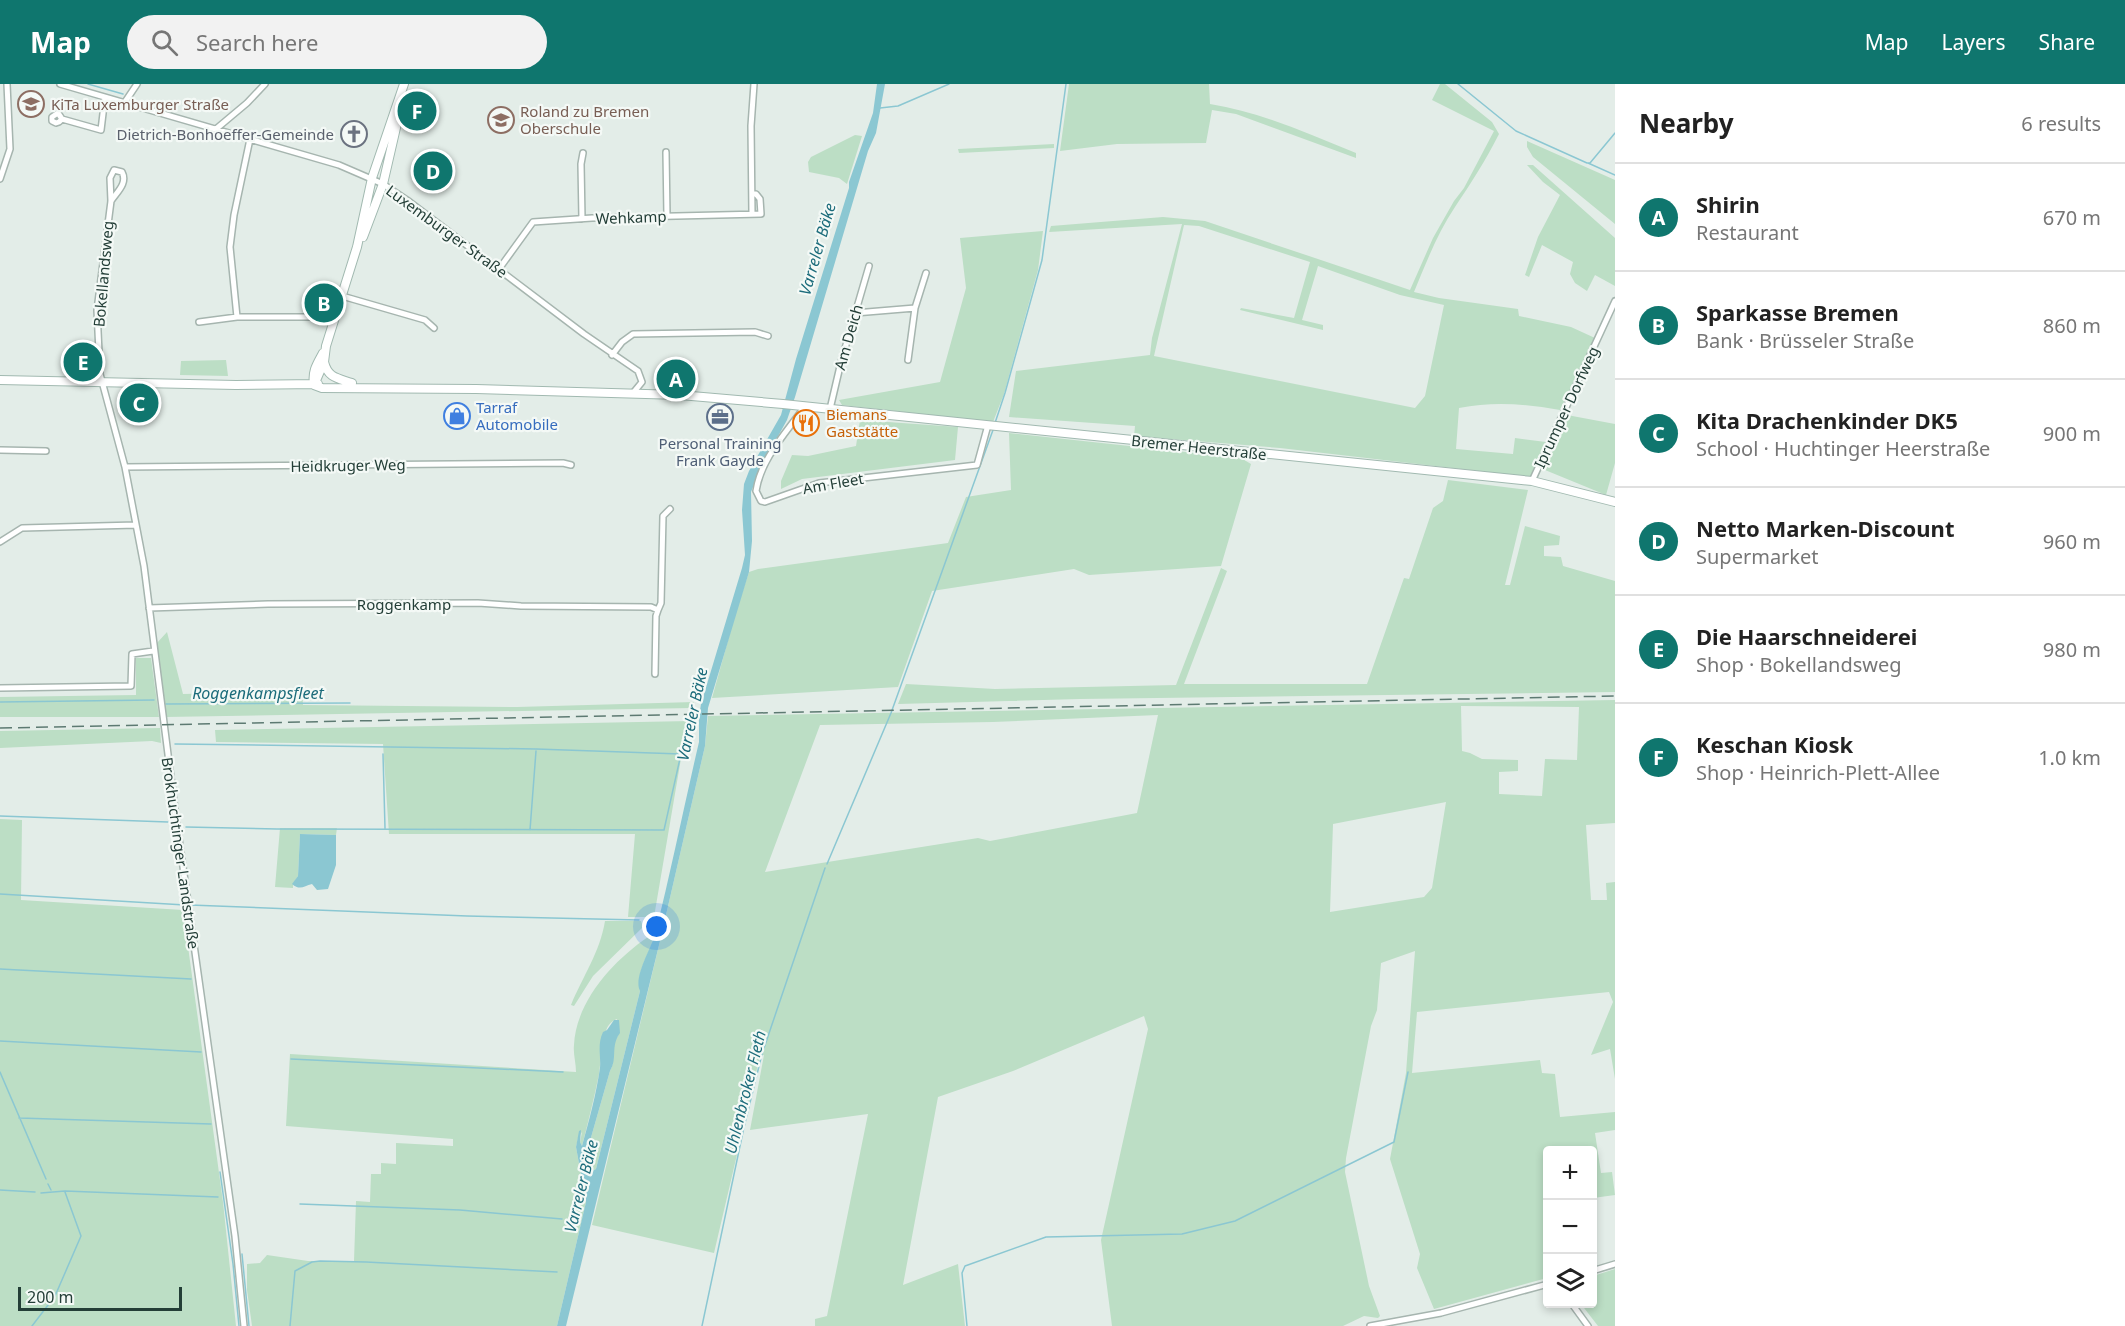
<!DOCTYPE html>
<meta charset="utf-8">
<style>
:root{--surface:#fff;--page:#f2f2f2;--text:#222;--muted:#767676;--line:#e0e0e0;--accent:#0f766e}
body{margin:0;font-family:"Noto Sans",sans-serif;background:var(--page);color:var(--text)}
.controls{position:absolute;right:18px;bottom:18px;display:grid;overflow:hidden;border-radius:6px;box-shadow:0 3px 9px #0003}
.controls button{width:54px;height:54px;display:grid;place-items:center;padding:0;border:0;border-bottom:2px solid var(--line);background:var(--surface);color:var(--text);font:30px sans-serif}
.scale{position:absolute;left:18px;bottom:15px;width:164px;box-sizing:border-box;padding-left:6px;border:3px solid #233e37;border-top:0;font-size:16px;line-height:21px;white-space:nowrap;color:#233e37;-webkit-text-stroke:4px #f4f9f6;paint-order:stroke}
.you{position:absolute;left:657px;top:843px;width:21px;height:21px;margin:-15px;border:4px solid #fff;border-radius:50%;background:#1a73e8;box-shadow:0 0 0 9px #1a73e833}
.badge{display:grid;place-items:center;width:39px;height:39px;border-radius:50%;background:var(--accent);color:#fff;font-size:20px;font-weight:700}
.pin{position:absolute;translate:-50% -50%;border:3px solid #fff;box-shadow:0 2px 6px #0006}
.list{margin:0;padding:0;list-style:none}
h2{display:flex;justify-content:space-between;align-items:center;height:78px;margin:0;padding:0 24px;font-size:26px}
h2 small{font-size:20px;font-weight:400;color:var(--muted)}
.list li{display:grid;grid-template-columns:39px 1fr auto;gap:18px;align-items:center;box-sizing:border-box;height:108px;padding:0 24px;border-top:2px solid var(--line)}
.list b{display:block;font-size:22px;white-space:nowrap}
.list p{margin:0;font-size:20px;white-space:nowrap;color:var(--muted)}
.list em{font-size:20px;font-style:normal;color:var(--muted)}
.icon{flex:none;width:33px;height:33px;fill:none;stroke:currentColor;stroke-width:2;stroke-linecap:round;stroke-linejoin:round}
.map{position:relative;flex:none;width:1615px;height:1242px;overflow:hidden}
header{display:flex;align-items:center;gap:36px;box-sizing:border-box;height:84px;padding:0 30px;background:var(--accent);color:#fff}
header strong{font-size:28px}
nav{display:flex;gap:33px;margin-inline-start:auto;font-size:21px}
.search{width:420px;height:54px;background:var(--page);display:flex;align-items:center;gap:15px;box-sizing:border-box;padding:0 21px;border-radius:33px;color:var(--muted);font-size:22px}
main{display:flex}
aside{flex:1;background:var(--surface)}
.map>svg:first-child{display:block}
</style>
<header>
<strong>Map</strong>
<div class="search"><svg class="icon" aria-label="search" viewBox="0 0 24 24"><circle cx="10" cy="10" r="6"/><path d="M15 15l6 6"/></svg>Search here</div>
<nav><a>Map</a><a>Layers</a><a>Share</a></nav>
</header>
<main>
<div class="map">
<svg width="1615" height="1242" viewBox="0 0 1615 1242">
<rect width="100%" height="100%" fill="#e3ede8"/>
<path fill="#bcdec5" fill-rule="evenodd" d="M1069 0H1209L1210 20C1261 28 1308 50 1356 69V74L1236 30 1212 26 1206 59 1117 60 1060 67Z
M1440 0H1445L1492 38 1499 50C1486 76 1471 99 1455 123 1438 148 1426 179 1414 208L1439 214 1518 225 1519 232 1571 243 1595 254 1560 326C1526 320 1494 317 1459 324L1456 365 1513 370 1515 354 1546 358 1530 393 1280 364 1134 352 1135 342 1009 333 1016 287 1150 271 1152 254 1182 140 1049 148 1051 142 1163 133 1205 137 1410 206 1433 154 1454 117 1464 104 1494 47 1432 16ZM1184 141 1199 142 1310 178 1294 234 1241 224 1240 226 1323 246V241L1302 236 1318 182 1400 211 1444 221 1425 312 1415 324 1154 272Z
M855 51 862 52 847 100 839 94 809 88 808 78 811 73Z
M1527 57 1615 96V140L1533 73 1527 63Z
M1054 60V64L959 69 958 65Z
M1527 81H1533L1615 154V202L1595 191 1587 207 1575 199 1570 190 1573 178 1542 161 1529 193 1525 191 1538 153 1560 111 1543 98Z
M1043 147 1038 186 1004 310 993 338 842 321 839 316 940 298 966 204 960 154Z
M226 276 228 292 180 291 181 277Z
M1567 331 1615 340V379L1606 411 1545 386Z
M860 336 958 343 955 376 802 395 781 405V397L792 371 808 372 856 362Z
M1009 349 1241 374 1251 380 1221 482 1089 491 1074 485 932 507 898 603 712 614 737 524 749 488 758 485 948 459 966 413 1011 406Z
M1448 396 1528 406 1505 501H1510L1525 442 1560 452 1559 461 1544 462V472L1561 473 1563 482 1615 497V608L1080 615 898 620 906 600 995 605 1176 601 1221 484 1227 487 1184 600H1367L1404 494 1409 495 1433 424 1443 417Z
M167 548 183 610 302 607 303 621 517 623 694 618 692 624 166 633 156 560Z
M136 574H151L159 633H0V613L136 611Z
M1615 616V739L1586 741 1591 816H1607L1606 799 1615 798V995L1610 965 1591 971 1613 918 1609 908 1417 928 1412 989 1540 976 1542 989 1555 990 1560 1033 1615 1028V1046L1595 1049 1601 1089 1612 1088 1615 1111 1593 1114 1592 1066H1548L1547 1194 1434 1225 1417 1184 1420 1170 1390 1075 1406 989 1415 867 1381 879 1377 926 1371 942 1346 1074 1345 1088 1369 1202 1380 1232 1378 1234 1364 1232 1343 1242H1112L1101 1156 1148 945 1144 932 1013 987 938 1013 903 1201 958 1180 965 1242H815V1235L827 1232 868 1030 750 1046 764 971 760 972 714 1169 592 1141 660 857 705 662 708 632ZM1461 622 1579 623 1577 676 1545 675 1542 712 1499 710V688L1518 687V676L1482 675 1470 669 1462 667ZM1158 631 1137 729 990 757 978 754 765 788 820 641 993 638ZM1446 718 1432 804 1424 813 1330 828 1333 740Z
M691 637 685 651 654 833H628L635 750H389L383 660 216 658 215 646Z
M160 644 161 659 152 657 0 664V647Z
M0 735 22 736 21 816 183 826 223 1118 236 1242H0Z
M280 744H337L336 751 300 750 298 792 293 800V804L275 803Z
M605 837H641L643 843 593 892 574 922 571 921C583 892 600 868 605 837Z
M648 853 653 857C647 873 636 890 640 907L596 1085 592 1087 589 1086 586 1079V1071L610 987C617 975 609 962 618 952L617 935C612 937 610 939 607 944 601 959 601 975 599 990 594 1015 588 1038 582 1062L580 1058 582 1048 578 1054 576 1063 586 1118 557 1242H252L247 1206V1180L260 1179 267 1171 308 1177H354L356 1117 370 1118 371 1090H381V1079L396 1080V1059L453 1062V1055L286 1042 290 970 576 988C576 979 573 970 574 961 576 917 614 876 648 853Z
M1615 1185V1242H1598L1581 1220H1592L1593 1192Z"/>
<path fill="#8bc7d2" d="M877 0H885L876 49 868 67 795 313 787 336 761 383 751 408 752 457 749 488 708 624 705 662 660 857 566 1242H557L586 1118 576 1063 579 1047 581 1046 580 1058 582 1062C589 1037 596 1011 600 984 601 971 597 961 603 948L607 946 614 936H619L620 949C610 963 618 974 610 987L586 1071V1080L589 1085 592 1087 596 1085 640 907C633 894 651 864 655 851 671 787 684 722 699 658V633L701 620 742 484 745 471 742 426 744 400 749 387 781 331 796 275 849 104V98L873 29Z
M300 750 336 751V781L328 805 317 806 312 800C304 802 300 807 292 800L298 792Z"/>
<g fill="none" stroke-linecap="round" stroke-linejoin="round">
<path stroke="#8bc7d2" stroke-width="1.5" d="M88 0 123 10
M1458 0 1516 47 1587 79H1590L1615 49
M880 24 898 22 949 0
M1588 79 1615 91
M995 339 1005 309 1042 176 1066 0
M0 618 154 616
M166 620 350 619
M175 660 536 665 681 670 664 746 277 745 186 743
M383 670 385 744
M0 732 168 738
M530 746 536 667
M827 780 891 629 993 346
M0 810 185 821
M190 821 467 832 639 836
M0 885 191 895
M0 957 201 968
M291 975 563 988
M0 988 46 1095
M19 1034 211 1040
M220 1088 233 1180 239 1242
M48 1100 51 1106
M0 1106 35 1108
M41 1109 65 1107 218 1113
M300 1120 460 1126 562 1135
M242 1170 249 1242
M32 1242 55 1212 81 1152 65 1108
M290 1242 295 1187 312 1178 320 1177 366 1178 557 1188
M702 1242 744 1043 762 970 825 784
M967 1242 962 1189 965 1182 1046 1153 1182 1150 1235 1137 1394 1058 1408 988"/>
<defs>
<path id="street" d="M60 0 339 81 383 100 407 116 584 250 638 287 642 298 633 309
M125 18 137 0
M62 35 59 38 56 39 52 37V33L58 29 62 35 101 46 105 13
M216 45 247 19 265 0
M666 68 667 132
M0 95 10 65 7 0
M111 117C117 108 128 99 122 88L114 86 110 94 111 117 97 226 100 290 125 383 144 482 176 733 235 1152 244 1242
M752 130 751 42 754 0
M582 135 581 80 583 69
M499 185 533 138 592 134 761 130 760 115 756 110H752
M342 212 425 236 434 244
M855 229 915 224
M237 233 230 163 234 131 250 55
M199 238 237 233H336
M612 271 622 258 633 250 755 248 768 252
M908 276 915 224 926 189
M805 322C787 348 761 374 756 407L761 417 765 418 819 399 977 381 988 341
M830 325 841 278 869 182
M0 366 46 367
M125 383 563 379 571 381
M1532 397 1615 217
M0 458 22 444 136 441
M149 524 268 520 478 519 521 522 651 523 658 526 661 519 663 432 670 425
M655 590 656 532 658 526
M0 604 131 602 132 570 153 567
M1592 1187 1615 1180
M1572 1220 1588 1242
M1370 1242 1441 1229 1548 1200"/>
<path id="secondary" d="M363 153 383 100 398 35
M324 278C328 294 337 294 352 299
M0 296 236 301 318 300
M314 300C312 287 317 280 323 269
M314 301 322 304 476 305 680 311 783 320 1532 397 1615 418
M314 301 324 278 326 262 357 163 372 94 404 0"/>
</defs>
<use href="#street" stroke="#a6b5af" stroke-width="8"/>
<use href="#secondary" stroke="#a1b9b0" stroke-width="10"/>
<use href="#street" stroke="#fff" stroke-width="5"/>
<use href="#secondary" stroke="#fff" stroke-width="8"/>
<path stroke="#5d7a72" stroke-width="1.5" stroke-dasharray="12 6" stroke-linecap="butt" d="M0 644 1615 612"/>
</g>
<defs>
<symbol id="school-ring" viewBox="-11 -11 22 22"><circle r="9.5" fill="#f4f9f6" stroke="#8d6e63" stroke-width="1.5"/><path d="M0-5L7-2L0 1L-7-2ZM-4 1L0 2.5L4 1V4Q0 6-4 4Z" fill="#8d6e63"/></symbol>
<symbol id="church-ring" viewBox="-11 -11 22 22"><circle r="9.5" fill="#f4f9f6" stroke="#6b7280" stroke-width="1.5"/><path d="M-1.2-6h2.4v3.5h3.3v2.4h-3.3V6h-2.4V-.1h-3.3v-2.4h3.3Z" fill="#6b7280"/></symbol>
<symbol id="shop-ring" viewBox="-11 -11 22 22"><circle r="9.5" fill="#f4f9f6" stroke="#3f7fe0" stroke-width="1.5"/><path d="M-5-2.5h2.3a2.7 3.5 0 0 1 5.4 0H5L5.5 6h-11ZM-1.5-2.5h3a1.5 2.3 0 0 0-3 0Z" fill="#3f7fe0"/></symbol>
<symbol id="office-ring" viewBox="-11 -11 22 22"><circle r="9.5" fill="#f4f9f6" stroke="#5c6f8a" stroke-width="1.5"/><path d="M-6-3h4V-5.5h4V-3h4V5H-6ZM-1-4.5V-3h2v-1.5ZM-6 0V1H6V0Z" fill="#5c6f8a"/></symbol>
<symbol id="restaurant-ring" viewBox="-11 -11 22 22"><circle r="9.5" fill="#f4f9f6" stroke="#e8710a" stroke-width="1.5"/><path d="M-5-6h1v4h1v-4h1v4h1v-4h1v5L-1.5 .5V6h-2V.5L-5-1ZM5-6V6H3V1.5H1.5Q1.5-4 5-6Z" fill="#e8710a"/></symbol>
</defs>
<g fill-rule="evenodd">
<use href="#school-ring" x="16" y="5" width="30" height="30"/>
<use href="#school-ring" x="486" y="21" width="30" height="30"/>
<use href="#church-ring" x="339" y="35" width="30" height="30"/>
<use href="#shop-ring" x="442" y="317" width="30" height="30"/>
<use href="#office-ring" x="705" y="318" width="30" height="30"/>
<use href="#restaurant-ring" x="791" y="324" width="30" height="30"/>
</g>
<g text-anchor="middle" dominant-baseline="central" stroke-width="4.5" stroke-linejoin="round" paint-order="stroke">
<g font-size="15" fill="#785e54" stroke="#f4f9f6" text-anchor="start">
<text x="51" y="20">KiTa Luxemburger Straße</text>
<text x="520" y="27">Roland zu Bremen<tspan x="520" dy="17">Oberschule</tspan></text>
</g>
<g font-size="15" fill="#5b616d" stroke="#f4f9f6" text-anchor="end">
<text x="334" y="50">Dietrich-Bonhoeffer-Gemeinde</text>
</g>
<g font-size="15" fill="#233e37" stroke="#f4f9f6">
<text transform="translate(631 133) rotate(-2)">Wehkamp</text>
<text transform="translate(447 147) rotate(36)">Luxemburger Straße</text>
<text transform="translate(103 190) rotate(-85)">Bokellandsweg</text>
<text transform="translate(848 253) rotate(-74)">Am Deich</text>
<text transform="translate(1566 323) rotate(-65)">Iprumper Dorfweg</text>
<text transform="translate(1199 363) rotate(6)">Bremer Heerstraße</text>
<text transform="translate(348 381) rotate(-1)">Heidkruger Weg</text>
<text transform="translate(833 399) rotate(-10)">Am Fleet</text>
<text x="404" y="520">Roggenkamp</text>
<text transform="translate(181 769) rotate(82)">Brokhuchtinger Landstraße</text>
</g>
<g font-size="15" fill="#366cbe" stroke="#f4f9f6" text-anchor="start">
<text x="476" y="323">Tarraf<tspan x="476" dy="17">Automobile</tspan></text>
</g>
<g font-size="15" fill="#c56008" stroke="#f4f9f6" text-anchor="start">
<text x="826" y="330">Biemans<tspan x="826" dy="17">Gaststätte</tspan></text>
</g>
<g font-size="15" fill="#4e5e75" stroke="#f4f9f6">
<text x="720" y="359">Personal Training<tspan x="720" dy="17">Frank Gayde</tspan></text>
</g>
<g font-size="16" font-style="italic" fill="#1c6c7b" stroke="#f4f9f6">
<text transform="translate(817 165) rotate(-74)">Varreler Bäke</text>
<text x="258" y="609">Roggenkampsfleet</text>
<text transform="translate(692 630) rotate(-78)">Varreler Bäke</text>
<text transform="translate(745 1008) rotate(-76)">Uhlenbroker Fleth</text>
<text transform="translate(581 1102) rotate(-76)">Varreler Bäke</text>
</g>
</g>
</svg>
<div class="controls">
<button>+</button>
<button>−</button>
<button><svg class="icon" aria-label="layers" viewBox="0 0 24 24"><path d="M12 4l9 5-9 5-9-5zM3 14l9 5 9-5"/></svg></button>
</div>
<div class="scale">200 m</div>
<div class="you"></div>
<div class="pin badge" style="left:676px;top:295px">A</div>
<div class="pin badge" style="left:324px;top:219px">B</div>
<div class="pin badge" style="left:139px;top:319px">C</div>
<div class="pin badge" style="left:433px;top:87px">D</div>
<div class="pin badge" style="left:83px;top:278px">E</div>
<div class="pin badge" style="left:417px;top:27px">F</div>
</div>
<aside>
<h2>Nearby<small>6 results</small></h2>
<ul class="list">
<li><span class="badge">A</span><div><b>Shirin</b><p>Restaurant</p></div><em>670 m</em></li>
<li><span class="badge">B</span><div><b>Sparkasse Bremen</b><p>Bank · Brüsseler Straße</p></div><em>860 m</em></li>
<li><span class="badge">C</span><div><b>Kita Drachenkinder DK5</b><p>School · Huchtinger Heerstraße</p></div><em>900 m</em></li>
<li><span class="badge">D</span><div><b>Netto Marken-Discount</b><p>Supermarket</p></div><em>960 m</em></li>
<li><span class="badge">E</span><div><b>Die Haarschneiderei</b><p>Shop · Bokellandsweg</p></div><em>980 m</em></li>
<li><span class="badge">F</span><div><b>Keschan Kiosk</b><p>Shop · Heinrich-Plett-Allee</p></div><em>1.0 km</em></li>
</ul>
</aside>
</main>
